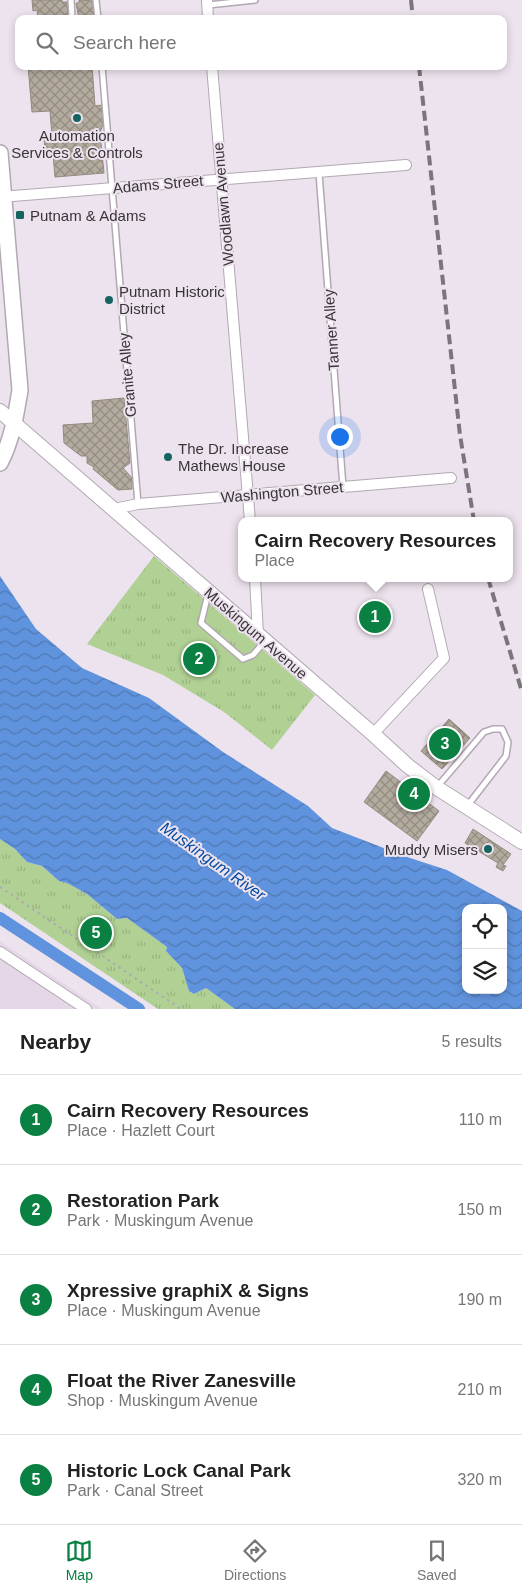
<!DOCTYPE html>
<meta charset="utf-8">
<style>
:root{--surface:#fff;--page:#f6f6f6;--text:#222;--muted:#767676;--line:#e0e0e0;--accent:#0b8043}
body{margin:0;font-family:Arial,sans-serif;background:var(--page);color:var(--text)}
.controls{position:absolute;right:15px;bottom:15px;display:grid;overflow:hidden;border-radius:10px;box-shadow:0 2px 8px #0003}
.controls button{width:45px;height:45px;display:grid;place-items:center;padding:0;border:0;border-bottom:1px solid var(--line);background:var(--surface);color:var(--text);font:25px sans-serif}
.you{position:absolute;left:339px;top:436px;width:18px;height:18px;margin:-12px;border:4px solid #fff;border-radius:50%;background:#1a73e8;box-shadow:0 0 0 8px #1a73e833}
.badge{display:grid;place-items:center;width:32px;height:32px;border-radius:50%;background:var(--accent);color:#fff;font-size:16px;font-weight:700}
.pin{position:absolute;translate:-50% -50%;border:2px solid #fff;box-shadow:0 1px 5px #0006}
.popup{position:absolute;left:238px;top:517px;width:275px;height:65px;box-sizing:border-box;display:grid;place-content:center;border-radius:10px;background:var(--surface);filter:drop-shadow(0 1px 4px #0005);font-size:16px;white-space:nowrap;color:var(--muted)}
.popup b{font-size:19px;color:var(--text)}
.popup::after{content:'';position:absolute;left:50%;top:100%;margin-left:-10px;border:10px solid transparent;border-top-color:var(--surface)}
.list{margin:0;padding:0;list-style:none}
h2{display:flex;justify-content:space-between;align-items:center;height:65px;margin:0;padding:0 20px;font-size:21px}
h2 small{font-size:16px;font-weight:400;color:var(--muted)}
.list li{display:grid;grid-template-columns:32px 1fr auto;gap:15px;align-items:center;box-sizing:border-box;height:90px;padding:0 20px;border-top:1px solid var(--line)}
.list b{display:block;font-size:19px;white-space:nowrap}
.list p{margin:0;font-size:16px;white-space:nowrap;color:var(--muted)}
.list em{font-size:16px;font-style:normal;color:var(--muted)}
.icon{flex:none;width:28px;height:28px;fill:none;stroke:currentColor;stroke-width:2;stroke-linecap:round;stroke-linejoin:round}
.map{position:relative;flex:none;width:522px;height:1009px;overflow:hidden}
.search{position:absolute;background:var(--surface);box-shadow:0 2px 8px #0003;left:15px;right:15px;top:15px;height:55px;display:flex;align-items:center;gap:12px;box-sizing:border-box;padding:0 18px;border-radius:10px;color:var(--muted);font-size:19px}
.sheet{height:515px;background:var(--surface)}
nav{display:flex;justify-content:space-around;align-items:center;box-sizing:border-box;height:70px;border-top:1px solid var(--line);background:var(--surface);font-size:14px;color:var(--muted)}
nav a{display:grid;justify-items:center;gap:2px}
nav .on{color:var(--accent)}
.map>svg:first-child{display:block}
</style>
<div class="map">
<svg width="522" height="1009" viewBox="0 0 522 1009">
<defs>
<pattern id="park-tufts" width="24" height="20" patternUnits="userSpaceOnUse" patternTransform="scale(1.25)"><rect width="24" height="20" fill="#b0d193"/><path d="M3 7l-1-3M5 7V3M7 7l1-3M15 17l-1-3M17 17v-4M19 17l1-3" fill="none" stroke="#98b480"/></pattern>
<pattern id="water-waves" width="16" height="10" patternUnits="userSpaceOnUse" patternTransform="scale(1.25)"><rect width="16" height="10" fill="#6093dd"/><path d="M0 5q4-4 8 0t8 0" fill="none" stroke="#5079b4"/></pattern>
<pattern id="building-cross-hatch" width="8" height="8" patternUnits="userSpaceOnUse" patternTransform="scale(1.25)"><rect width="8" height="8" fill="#b4ab9f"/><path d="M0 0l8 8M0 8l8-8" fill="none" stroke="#938c83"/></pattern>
</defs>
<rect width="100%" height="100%" fill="#ede3ee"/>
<path fill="#e6d7e8" d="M0 941 102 1009H0Z"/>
<path fill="url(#park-tufts)" d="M154 556 315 695 272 750 224 712 163 675 87 644Z
M0 839 15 849 27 862 42 866 59 881 67 883 87 894 117 919 127 918 167 947 166 951 182 968 189 991 194 994 206 988 235 1009H158L0 903Z"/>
<path fill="url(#water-waves)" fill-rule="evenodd" d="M0 576 36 629 82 668 149 698 223 752 308 806 332 828 407 857 447 870 522 911V1009H235L206 988 194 994 189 991 182 968 166 951 167 947 127 918 117 919 87 894 67 883 59 881 42 866 27 862 15 849 0 839ZM466 908H503V990H466Z"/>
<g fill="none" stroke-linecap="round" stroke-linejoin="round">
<path stroke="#6093dd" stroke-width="12" d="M0 918 139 1009"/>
</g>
<path fill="url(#building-cross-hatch)" stroke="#928a7f" d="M32 0H62V2H67L68 16H64V18L38 19 37 10 33 11Z
M79 0 94 1 96 19H79L76 3H79Z
M28 66H92L95 106 102 105 103 124 100 133 104 173 55 177 53 154 45 155 44 136H52L50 111 32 112Z
M124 398 130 463 123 468 132 478V489L118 490 93 469 94 467 87 463V456H81L64 443 63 425 93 423 92 401Z
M377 605 387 614 373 630 363 620Z
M449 719 470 738 442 769 421 751Z
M386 771 439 811 417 841 364 802Z
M473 829 511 854 503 865 506 866 503 871 496 867 498 863 465 843Z"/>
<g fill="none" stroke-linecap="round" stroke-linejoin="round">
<defs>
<path id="lane" d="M71 0 72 17
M96 0 98 19
M208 5 255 0
M102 66 138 504
M319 173 343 487
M208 594 201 623 243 659 253 655 265 641
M437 787 484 732 493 729H502L508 742 506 756 468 805"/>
<path id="street" d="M207 0 208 19
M212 66 250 521
M0 197 406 165
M114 509 138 504 451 478
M255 578 258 635
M373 734 444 658 428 589
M0 952 86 1009"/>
<path id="secondary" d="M0 411 373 734 408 766 437 788 522 842"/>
<path id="primary" d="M0 153 20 390C16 415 12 440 0 463"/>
</defs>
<use href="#lane" stroke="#b2a8b3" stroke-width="8"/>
<use href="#street" stroke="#b2a8b3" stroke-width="12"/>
<use href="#secondary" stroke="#b2a8b3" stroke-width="16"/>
<use href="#primary" stroke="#b2a8b3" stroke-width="18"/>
<path stroke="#b0a8b1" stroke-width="2" stroke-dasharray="2.5 4" stroke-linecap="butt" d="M206 661 218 648
M0 887 181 1009"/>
<use href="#lane" stroke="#fff" stroke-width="5"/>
<use href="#street" stroke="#fff" stroke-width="10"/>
<use href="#secondary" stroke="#fff" stroke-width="14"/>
<use href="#primary" stroke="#fff" stroke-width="15"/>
<path stroke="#7a747b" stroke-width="4" stroke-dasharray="10 5" stroke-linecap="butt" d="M411 0 413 19
M419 66 460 435 474 521
M488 578 522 692"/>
</g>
<g fill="#16645f" stroke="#ede3ee" stroke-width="2">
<circle cx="77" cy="118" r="5"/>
<rect x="15" y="210" width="10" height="10" rx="2.5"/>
<circle cx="109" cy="300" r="5"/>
<circle cx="168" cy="457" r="5"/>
<circle cx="488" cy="849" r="5"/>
</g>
<g text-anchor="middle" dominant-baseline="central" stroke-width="4" stroke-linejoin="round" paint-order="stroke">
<g font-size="15" fill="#383438" stroke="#ede3ee" text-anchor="start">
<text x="77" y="135" text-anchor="middle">Automation<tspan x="77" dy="17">Services &amp; Controls</tspan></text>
<text x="30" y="215">Putnam &amp; Adams</text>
<text x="119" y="291">Putnam Historic<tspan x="119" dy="17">District</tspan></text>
<text x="178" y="448">The Dr. Increase<tspan x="178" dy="17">Mathews House</tspan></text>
<text x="478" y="849" text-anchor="end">Muddy Misers</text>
</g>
<g font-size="15" fill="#383438" stroke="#ede3ee">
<text transform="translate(158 184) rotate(-5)">Adams Street</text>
<text transform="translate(223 204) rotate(-95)">Woodlawn Avenue</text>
<text transform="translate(331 330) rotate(-94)">Tanner Alley</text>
<text transform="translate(127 375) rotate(-95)">Granite Alley</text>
<text transform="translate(282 492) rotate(-5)">Washington Street</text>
<text transform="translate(256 633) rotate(41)">Muskingum Avenue</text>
</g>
<g font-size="16" font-style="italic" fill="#054ba2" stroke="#ede3ee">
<text transform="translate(213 861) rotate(35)">Muskingum River</text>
</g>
</g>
</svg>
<div class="controls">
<button><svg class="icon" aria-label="locate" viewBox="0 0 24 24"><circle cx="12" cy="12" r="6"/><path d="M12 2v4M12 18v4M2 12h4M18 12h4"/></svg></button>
<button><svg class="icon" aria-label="layers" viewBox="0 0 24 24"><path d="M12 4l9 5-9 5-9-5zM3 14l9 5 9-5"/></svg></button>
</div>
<div class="you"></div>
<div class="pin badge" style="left:375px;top:617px">1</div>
<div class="popup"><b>Cairn Recovery Resources</b>Place</div>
<div class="pin badge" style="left:199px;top:659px">2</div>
<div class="pin badge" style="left:445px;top:744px">3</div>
<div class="pin badge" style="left:414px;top:794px">4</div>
<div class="pin badge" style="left:96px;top:933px">5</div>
<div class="search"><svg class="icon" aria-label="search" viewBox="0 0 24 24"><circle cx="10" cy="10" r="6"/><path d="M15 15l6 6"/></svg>Search here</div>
</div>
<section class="sheet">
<h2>Nearby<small>5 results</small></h2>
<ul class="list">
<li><span class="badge">1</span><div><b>Cairn Recovery Resources</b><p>Place · Hazlett Court</p></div><em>110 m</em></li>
<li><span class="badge">2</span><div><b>Restoration Park</b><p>Park · Muskingum Avenue</p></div><em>150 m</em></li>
<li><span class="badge">3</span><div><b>Xpressive graphiX &amp; Signs</b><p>Place · Muskingum Avenue</p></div><em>190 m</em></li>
<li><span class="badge">4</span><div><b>Float the River Zanesville</b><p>Shop · Muskingum Avenue</p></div><em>210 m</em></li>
<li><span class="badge">5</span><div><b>Historic Lock Canal Park</b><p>Park · Canal Street</p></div><em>320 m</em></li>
</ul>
</section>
<nav>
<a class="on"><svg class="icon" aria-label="map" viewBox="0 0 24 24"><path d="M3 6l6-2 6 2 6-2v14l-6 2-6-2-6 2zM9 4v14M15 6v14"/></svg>Map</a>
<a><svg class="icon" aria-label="directions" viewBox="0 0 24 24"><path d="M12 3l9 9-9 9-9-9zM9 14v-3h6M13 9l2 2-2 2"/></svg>Directions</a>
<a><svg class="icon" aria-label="saved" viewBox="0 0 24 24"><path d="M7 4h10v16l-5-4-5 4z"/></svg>Saved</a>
</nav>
